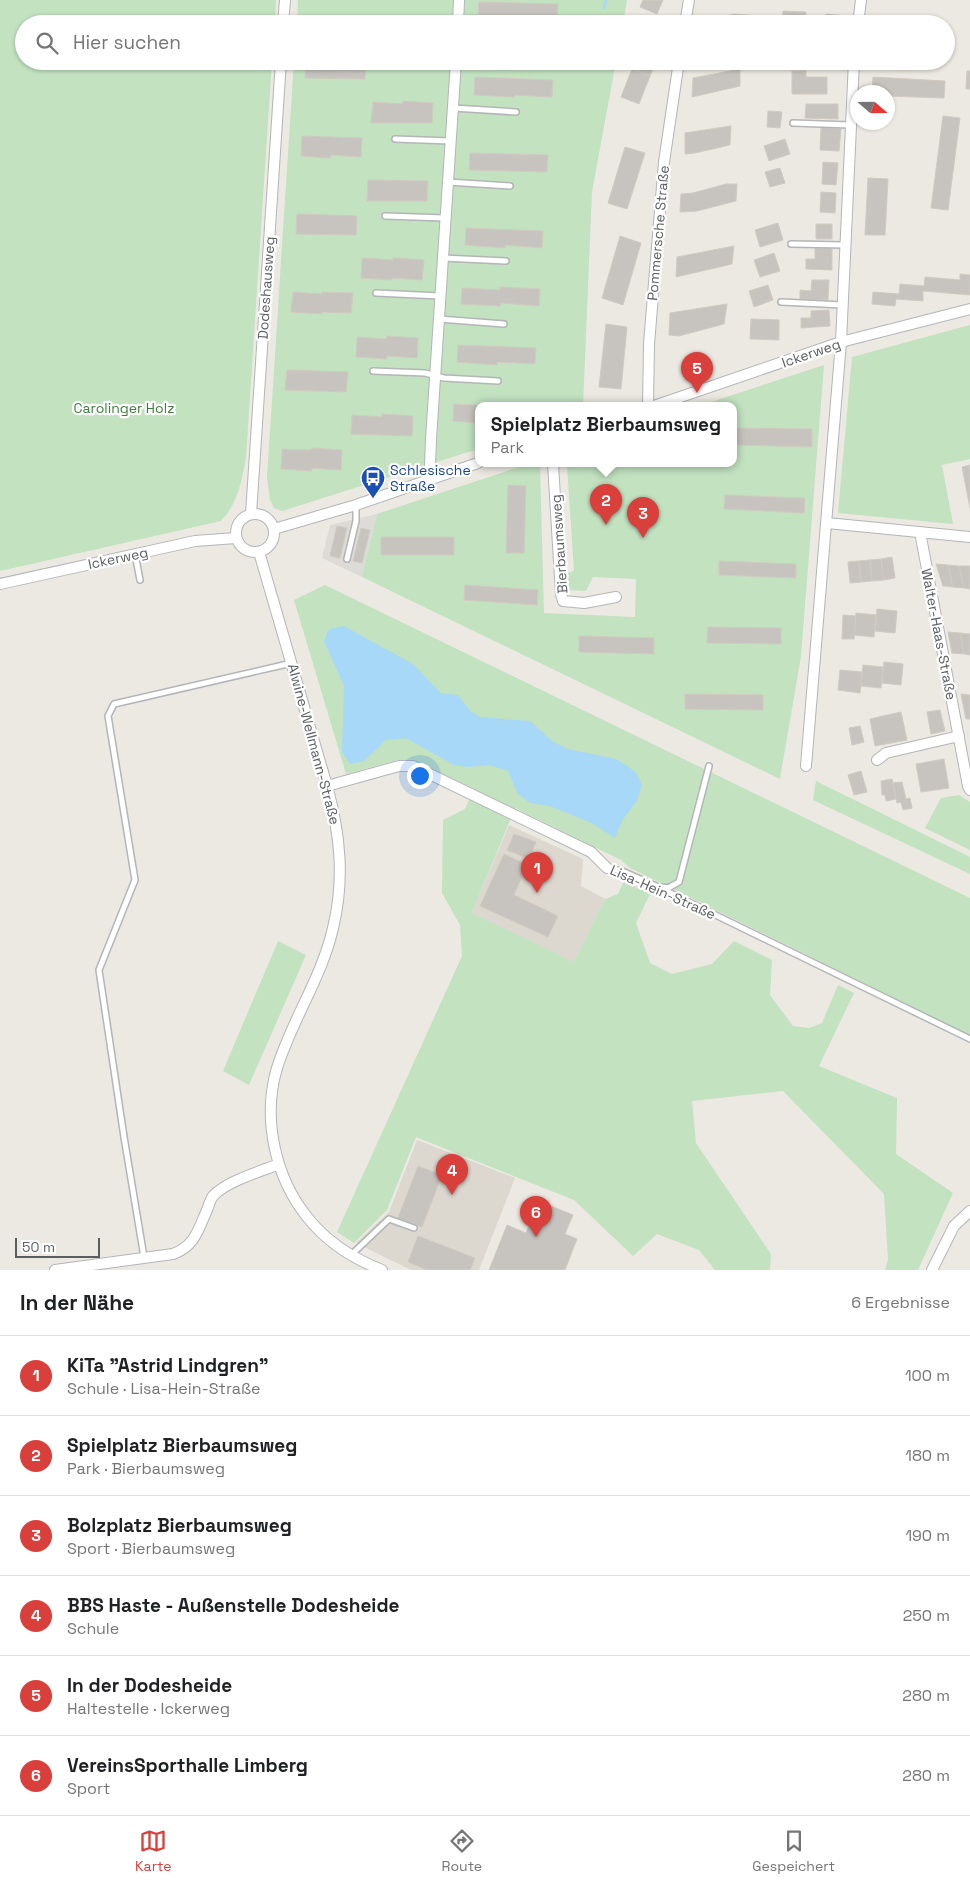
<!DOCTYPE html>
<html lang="de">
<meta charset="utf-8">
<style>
:root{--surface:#fff;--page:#f2f2f2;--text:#202124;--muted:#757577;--line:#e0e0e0;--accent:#d93f3b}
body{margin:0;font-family:"Space Grotesk",sans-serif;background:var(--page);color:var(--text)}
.compass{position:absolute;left:850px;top:85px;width:45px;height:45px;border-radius:50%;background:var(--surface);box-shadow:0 1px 4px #0004;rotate:110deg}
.scale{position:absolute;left:15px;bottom:12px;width:85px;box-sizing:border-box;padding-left:5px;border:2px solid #5a5e61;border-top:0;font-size:14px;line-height:18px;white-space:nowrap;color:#5a5e61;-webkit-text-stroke:4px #fff;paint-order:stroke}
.you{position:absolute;left:419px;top:775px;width:18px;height:18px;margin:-12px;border:4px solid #fff;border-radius:50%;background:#1a73e8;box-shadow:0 0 0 8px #1a73e833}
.badge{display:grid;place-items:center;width:32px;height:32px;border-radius:50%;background:var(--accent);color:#fff;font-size:16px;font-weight:700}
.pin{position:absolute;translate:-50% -41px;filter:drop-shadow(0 1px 2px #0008)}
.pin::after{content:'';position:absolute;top:26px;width:18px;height:15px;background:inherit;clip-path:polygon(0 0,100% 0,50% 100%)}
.popup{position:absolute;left:475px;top:402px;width:262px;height:65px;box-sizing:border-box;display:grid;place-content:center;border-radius:10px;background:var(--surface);filter:drop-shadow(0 1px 4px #0005);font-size:16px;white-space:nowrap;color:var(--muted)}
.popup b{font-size:19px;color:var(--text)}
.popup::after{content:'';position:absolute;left:50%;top:100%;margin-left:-10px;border:10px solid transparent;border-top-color:var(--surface)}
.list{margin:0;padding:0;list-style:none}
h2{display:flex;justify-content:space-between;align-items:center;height:65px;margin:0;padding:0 20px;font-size:21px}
h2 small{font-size:16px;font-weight:400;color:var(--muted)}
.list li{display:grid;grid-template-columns:32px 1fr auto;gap:15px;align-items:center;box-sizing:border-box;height:80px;padding:0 20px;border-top:1px solid var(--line)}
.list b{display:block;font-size:19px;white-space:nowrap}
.list p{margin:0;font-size:16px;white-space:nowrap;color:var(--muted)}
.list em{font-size:16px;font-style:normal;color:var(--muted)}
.icon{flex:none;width:28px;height:28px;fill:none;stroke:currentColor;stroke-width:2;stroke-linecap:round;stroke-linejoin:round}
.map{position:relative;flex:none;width:970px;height:1270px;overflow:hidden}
.search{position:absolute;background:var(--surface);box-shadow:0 1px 4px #0004;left:15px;right:15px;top:15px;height:55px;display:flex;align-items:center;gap:12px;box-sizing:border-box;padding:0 18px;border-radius:28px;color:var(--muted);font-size:19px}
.sheet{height:545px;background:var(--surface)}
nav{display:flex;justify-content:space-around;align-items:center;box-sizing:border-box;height:70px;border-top:1px solid var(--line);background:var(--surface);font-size:14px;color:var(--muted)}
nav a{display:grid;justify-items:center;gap:2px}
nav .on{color:var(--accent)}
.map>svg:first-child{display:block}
</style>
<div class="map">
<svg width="970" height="1270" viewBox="0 0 970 1270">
<rect width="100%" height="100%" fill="#ece9e2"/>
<path fill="#dddbd6" d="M377 514 362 577 322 558 330 525Z"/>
<path fill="#dcd8d0" d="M509 825 583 859 581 886 605 899 574 963 472 913Z
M417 1140 515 1178 479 1270H411L356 1243 389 1212Z"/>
<path fill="#c2e2c0" d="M0 0H276L275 24H24V61H272L246 457C242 481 238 503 221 521L0 571Z
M298 0H627L623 24H297Z
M294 61H616L592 192 583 406H478V449L282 511 274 508 270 500 267 478Z
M970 325V459L942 465 953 524 838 513 852 357Z
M824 365 801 656 780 779 362 577 377 514 528 464H540L544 613 635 617 636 579 593 577 586 591 567 590 565 574 574 571 567 466 562 464H734V406H699Z
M325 585 970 898V1035L630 868 621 860 515 808 472 913 574 962 605 899 618 894 624 881 650 894 636 923 650 963 672 974 712 964 734 941 772 960 770 995 793 1026 809 1028 822 1023 838 985 854 993 819 1066 897 1098 896 1154 953 1193 918 1270H885L888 1260 884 1194 783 1091 692 1101 696 1143 771 1254 770 1270H715L699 1250 657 1234 633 1256 574 1200 416 1137 387 1210 354 1243 337 1232 462 956 460 925 442 893 443 820 465 809 474 789 412 760H397L346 774 294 600Z
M816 781 970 857V874L813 800Z
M959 795 970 802V850L925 828 941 798Z
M278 941 306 955 249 1085 223 1071Z"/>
<path fill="#a7d8f7" d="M344 626 413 664 441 693 458 695 470 711 480 717 530 721 552 741 568 749 616 759 636 772 642 785 637 801 623 819 615 838 592 823 550 806 530 803 518 794 508 771 490 765 468 767 454 765 406 738 386 740 364 761 350 764 342 752 344 686 324 641 329 629Z"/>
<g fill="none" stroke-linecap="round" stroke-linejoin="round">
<path stroke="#a7d8f7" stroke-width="3" d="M604 8 606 0"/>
</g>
<path fill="#c7c4bf" stroke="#d0cbc1" d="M643 0H663L657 14 640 7Z
M479 2 558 4 557 22 519 20V22L478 20Z
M783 11 806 12 805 24H782Z
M733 14 748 15 747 24H700V22H712Z
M826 14 848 16V24H825Z
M306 61H366L365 79 305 78Z
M635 61H656L650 76 632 69Z
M802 61H825V64L802 63Z
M632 69 650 76 639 104 621 97Z
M740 69V86L692 97 693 78Z
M792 71H806V77H827V94H792Z
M967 71H970V89H966Z
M475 77 553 80 552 97 515 95 514 97 474 95Z
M873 77 945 81 944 98 888 96V92H872Z
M403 101 433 103 432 123H371L373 102 403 104Z
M806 104H838V119L805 118Z
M768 111 782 112 780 128 767 127Z
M943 116 960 118 948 210 931 208Z
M731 126 730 145 695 153 685 154V133Z
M821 127 841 129 839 151 820 150Z
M302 136 362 138 361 157 331 155V158L301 156Z
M785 139 790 154 769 161 764 146Z
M625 147 645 153 627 209 608 203Z
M470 153 548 155 547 172 469 170Z
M823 162 838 163 836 185 822 184Z
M780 168 785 183 770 187 765 172Z
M868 178 888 179 885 235H865Z
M368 180 428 181 427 201H367Z
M726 184H737L736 201 697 211 680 212 681 194 693 193Z
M821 192 836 193 835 213 820 212Z
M297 214 357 216 356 235 296 234Z
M778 223 783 240 760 247 755 230Z
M816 224H832V239H816Z
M466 228 543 231 542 248 505 245V248L465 245Z
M620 236 641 243 623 305 602 298Z
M734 246 732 264 676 277 677 257Z
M815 248 832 249V270L806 269V259H815Z
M774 253 780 271 760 277 754 260Z
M362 258 393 260V258L424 260 422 280 392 278V280L361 278Z
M960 274 970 275V295L923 291V301L896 299 895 306 872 304 873 292 899 294 900 284 924 286 925 277 960 280Z
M812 280H829L828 300 800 299V290L811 291Z
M768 285 773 300 754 307 749 291Z
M500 287 540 289 539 306 501 303 500 306 461 304 462 288 500 290Z
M293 292 321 294 322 292 353 293 351 313 322 312V314L291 312Z
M727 304 724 324 679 336 669 335 670 313Z
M829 310 830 326 801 328V318H811V311Z
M751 319 779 320V340L750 339Z
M606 324 627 327 621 389 599 387Z
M387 336 418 338 417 358 387 356V359L356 357 357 337 386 339Z
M458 345 536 348 535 364 497 362V365L457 362Z
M287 370 348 372 346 392 285 390Z
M492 403 533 406H478V423L453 421 454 404 492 406Z
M382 414 413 416 412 436 351 434 352 415 382 417Z
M734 428 812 429V447L734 445Z
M312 448 342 450 341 470 312 468V471L281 469 282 449 311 450Z
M970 465V508L962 467Z
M508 485 526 486 524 553H506Z
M725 495 805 498 804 513 724 509Z
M337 526 347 528 340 558 330 556Z
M361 528 370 530 362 563 353 561Z
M381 537H454V555H381Z
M892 557 895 578 884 580 881 559Z
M881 559 884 580 872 581 870 560Z
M870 560 872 581 861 582 859 561Z
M719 561 796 564V578L719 575Z
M859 561 861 582 850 583 848 562Z
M936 564 948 565 953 587 943 586Z
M948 565 959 566 964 588 953 587Z
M959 566H970V589L964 588Z
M465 585 538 590 537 605 464 600Z
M877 609 897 611 895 633 875 631Z
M856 613 876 615 874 637 854 635Z
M843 615 856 616 854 639H842Z
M708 627 781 628V644L707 643Z
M948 632 960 633 964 654 952 653Z
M960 633 970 634V655L964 654Z
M579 636 654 638V654L579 652Z
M884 662 903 664 901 685 882 683Z
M863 665 883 667 881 688 861 686Z
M840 670 862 672 860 693 838 690Z
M685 694 763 695V710L685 709Z
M961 694 970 695V719H966Z
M940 710 945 731 931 734 927 712Z
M901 712 907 740 875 746 870 719Z
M860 726 864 742 852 745 849 728Z
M944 759 949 788 921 792 916 764Z
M861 771 867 792 854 795 848 775Z
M892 779 896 799 886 801 885 795H882L881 781Z
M902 782 906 799 910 798 912 808 903 810 901 802 897 803 893 783Z
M514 834 536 842 529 859 507 850Z
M504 854 527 865 514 895 558 916 548 937 480 906Z
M418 1166 442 1175 422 1227 398 1218Z
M539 1201 573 1215 565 1234 577 1239 565 1270H489L507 1225 526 1233Z
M418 1236 475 1258 470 1270H427L408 1262Z"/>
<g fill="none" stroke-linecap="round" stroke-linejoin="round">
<defs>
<path id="service" d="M396 61 456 64
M453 108 516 112
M793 123 850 125
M395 139 450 141
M448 182 510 186
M385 216 445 218
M791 244 846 245
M443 258 506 261
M376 293 440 296
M781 302 843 305
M439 319 504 324
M373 371 425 373 444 378 498 381
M135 554 140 580
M347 559 356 521V505
M607 868 622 871 656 886 970 1039
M662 887 668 888 679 882 709 766
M351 1255 389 1219 414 1228
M144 1257 124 1137 99 970 135 880 108 716 114 704 292 663"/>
<path id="minor" d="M283 24 285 0
M458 24 459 0
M685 24 689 0
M858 24 861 0
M648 406 649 344 664 162 679 61
M654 406 841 342 970 309
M553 464 561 594 563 601 584 603 616 597
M434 478 430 465 431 439 456 61
M236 533a19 19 0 1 1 38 0a19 19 0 1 1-38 0Z
M251 514 281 61
M827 523 970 537
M274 529 356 505 478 463
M920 532 968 786 970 790
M259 552 327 786C340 833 345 879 333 928 322 977 292 1020 277 1068 262 1118 275 1178 308 1218 327 1242 354 1259 382 1270
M0 584 195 541 236 538
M877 760 886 753 959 736
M806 766 841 342 854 61
M327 786 399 766H413L591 852 607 868
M55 1270 173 1254C195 1246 198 1230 207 1210 209 1205 210 1200 213 1196 227 1181 259 1172 279 1164
M932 1270 954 1226 970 1211"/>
</defs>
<use href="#service" stroke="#b3b5b8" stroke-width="8"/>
<use href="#minor" stroke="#b3b5b8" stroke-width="12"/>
<use href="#service" stroke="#fff" stroke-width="5"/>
<use href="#minor" stroke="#fff" stroke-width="10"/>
</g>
<defs>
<symbol id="bus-pin" viewBox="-11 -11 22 30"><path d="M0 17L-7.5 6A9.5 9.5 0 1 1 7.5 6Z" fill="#1a4fb4" stroke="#fff"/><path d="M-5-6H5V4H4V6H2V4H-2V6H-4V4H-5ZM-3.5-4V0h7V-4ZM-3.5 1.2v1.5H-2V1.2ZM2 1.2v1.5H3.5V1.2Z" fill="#fff"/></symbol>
</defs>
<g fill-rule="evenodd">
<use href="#bus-pin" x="359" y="464" width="28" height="38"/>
</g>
<g text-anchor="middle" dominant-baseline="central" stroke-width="4.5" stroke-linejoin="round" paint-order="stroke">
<g font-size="14" fill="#5a5e61" stroke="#fff">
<text transform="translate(658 233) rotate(-85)">Pommersche Straße</text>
<text transform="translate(266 288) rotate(-86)">Dodeshausweg</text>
<text transform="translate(811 353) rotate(-19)">Ickerweg</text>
<text transform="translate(559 544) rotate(-94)">Bierbaumsweg</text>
<text transform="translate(118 558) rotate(-12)">Ickerweg</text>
<text transform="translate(939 634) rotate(79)">Walter-Haas-Straße</text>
<text transform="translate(314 744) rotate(75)">Alwine-Wellmann-Straße</text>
<text transform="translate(663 892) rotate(24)">Lisa-Hein-Straße</text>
</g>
<g font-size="14" fill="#3c7f3c" stroke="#fff">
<text x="124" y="408">Carolinger Holz</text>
</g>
<g font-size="14" fill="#164399" stroke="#fff" text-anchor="start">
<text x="390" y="470">Schlesische<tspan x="390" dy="16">Straße</tspan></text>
</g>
</g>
</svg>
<svg class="compass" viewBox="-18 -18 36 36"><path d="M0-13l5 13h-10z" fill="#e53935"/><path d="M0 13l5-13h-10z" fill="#757577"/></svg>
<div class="scale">50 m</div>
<div class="you"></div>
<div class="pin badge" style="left:537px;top:893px">1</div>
<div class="pin badge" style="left:606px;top:525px">2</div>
<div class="popup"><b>Spielplatz Bierbaumsweg</b>Park</div>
<div class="pin badge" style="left:643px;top:538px">3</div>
<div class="pin badge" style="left:452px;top:1195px">4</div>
<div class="pin badge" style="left:697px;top:393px">5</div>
<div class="pin badge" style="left:536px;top:1237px">6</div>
<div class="search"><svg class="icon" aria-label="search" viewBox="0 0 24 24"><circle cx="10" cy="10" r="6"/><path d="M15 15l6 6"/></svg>Hier suchen</div>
</div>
<section class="sheet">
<h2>In der Nähe<small>6 Ergebnisse</small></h2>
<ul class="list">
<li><span class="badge">1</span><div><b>KiTa &quot;Astrid Lindgren&quot;</b><p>Schule · Lisa-Hein-Straße</p></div><em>100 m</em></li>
<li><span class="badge">2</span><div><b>Spielplatz Bierbaumsweg</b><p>Park · Bierbaumsweg</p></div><em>180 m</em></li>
<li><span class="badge">3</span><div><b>Bolzplatz Bierbaumsweg</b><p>Sport · Bierbaumsweg</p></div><em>190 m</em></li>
<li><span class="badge">4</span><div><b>BBS Haste - Außenstelle Dodesheide</b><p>Schule</p></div><em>250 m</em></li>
<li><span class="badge">5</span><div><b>In der Dodesheide</b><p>Haltestelle · Ickerweg</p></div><em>280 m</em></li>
<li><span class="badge">6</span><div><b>VereinsSporthalle Limberg</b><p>Sport</p></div><em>280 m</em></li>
</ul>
</section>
<nav>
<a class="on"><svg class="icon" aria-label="map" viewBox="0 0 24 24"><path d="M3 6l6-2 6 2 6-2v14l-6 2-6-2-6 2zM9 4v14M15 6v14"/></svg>Karte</a>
<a><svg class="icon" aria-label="directions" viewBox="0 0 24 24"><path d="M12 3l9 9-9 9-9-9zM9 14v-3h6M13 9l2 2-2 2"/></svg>Route</a>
<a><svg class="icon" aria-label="saved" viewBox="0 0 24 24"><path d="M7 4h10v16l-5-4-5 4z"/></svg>Gespeichert</a>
</nav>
